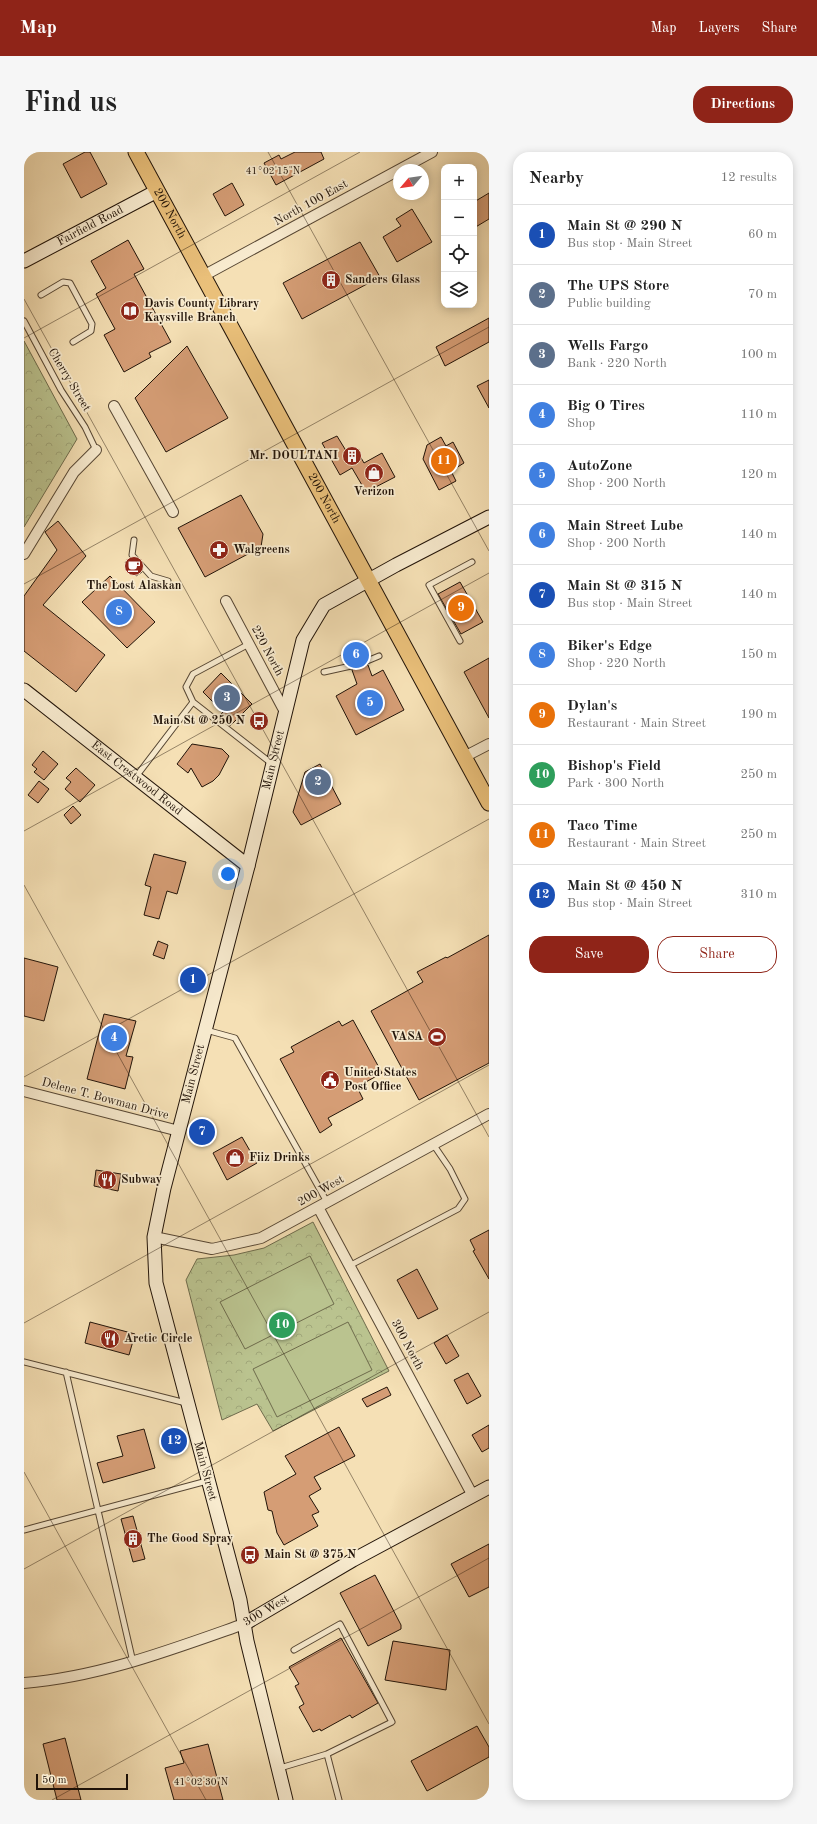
<!DOCTYPE html>
<meta charset="utf-8">
<style>
:root{--surface:#fff;--page:#f6f6f6;--text:#222;--muted:#767676;--line:#e0e0e0;--accent:#8f2418}
body{margin:0;font-family:"Old Standard TT",serif;background:var(--page);color:var(--text)}
.controls{position:absolute;right:12px;top:12px;display:grid;overflow:hidden;border-radius:8px;box-shadow:0 2px 10px #0003}
.controls button{width:36px;height:36px;display:grid;place-items:center;padding:0;border:0;border-bottom:1px solid var(--line);background:var(--surface);color:var(--text);font:20px sans-serif}
.compass{position:absolute;left:369px;top:12px;width:36px;height:36px;border-radius:50%;background:var(--surface);box-shadow:0 2px 10px #0003;rotate:241deg}
.scale{position:absolute;left:12px;bottom:10px;width:92px;box-sizing:border-box;padding-left:4px;border:2px solid #211308;border-top:0;font-size:11px;line-height:14px;white-space:nowrap;color:#211308;-webkit-text-stroke:3px #f8ebcf;paint-order:stroke}
.you{position:absolute;left:204px;top:722px;width:14px;height:14px;margin:-10px;border:3px solid #fff;border-radius:50%;background:#1a73e8;box-shadow:0 0 0 6px #1a73e833}
.badge{display:grid;place-items:center;width:26px;height:26px;border-radius:50%;background:var(--accent);color:#fff;font-size:13px;font-weight:700}
.pin{position:absolute;translate:-50% -50%;border:2px solid #fff;box-shadow:0 1px 4px #0006}
.list{margin:0;padding:0;list-style:none}
h2{display:flex;justify-content:space-between;align-items:center;height:52px;margin:0;padding:0 16px;font-size:17px}
h2 small{font-size:13px;font-weight:400;color:var(--muted)}
.list li{display:grid;grid-template-columns:26px 1fr auto;gap:12px;align-items:center;box-sizing:border-box;height:60px;padding:0 16px;border-top:1px solid var(--line)}
.list b{display:block;font-size:15px;white-space:nowrap}
.list p{margin:0;font-size:13px;white-space:nowrap;color:var(--muted)}
.list em{font-size:13px;font-style:normal;color:var(--muted)}
.actions{display:flex;gap:8px;padding:12px 16px}
.actions a{flex:1;padding:9px 0;border:1px solid var(--accent);border-radius:16px;text-align:center;font-size:14px;color:var(--accent)}
.actions .main{background:var(--accent);color:#fff}
.icon{flex:none;width:22px;height:22px;fill:none;stroke:currentColor;stroke-width:2;stroke-linecap:round;stroke-linejoin:round}
.map{position:relative;flex:none;width:465px;height:1648px;overflow:hidden;border-radius:16px}
header{display:flex;align-items:center;gap:24px;box-sizing:border-box;height:56px;padding:0 20px;background:var(--accent);color:#fff}
header strong{font-size:19px}
nav{display:flex;gap:22px;margin-inline-start:auto;font-size:14px}
.intro{display:flex;align-items:center;justify-content:space-between;box-sizing:border-box;height:96px;padding:0 24px}
h1{margin:0;font-size:28px}
.button{padding:10px 18px;border-radius:16px;background:var(--accent);color:#fff;font-size:14px;font-weight:700}
main{display:flex;gap:24px;padding:0 24px}
aside{flex:1;background:var(--surface);border-radius:16px;box-shadow:0 2px 10px #0003}
.map>svg:first-child{display:block}
</style>
<header>
<strong>Map</strong>
<nav><a>Map</a><a>Layers</a><a>Share</a></nav>
</header>
<div class="intro"><h1>Find us</h1><a class="button">Directions</a></div>
<main>
<div class="map">
<svg width="465" height="1648" viewBox="0 0 465 1648">
<defs>
<pattern id="park-crowns" width="20" height="18" patternUnits="userSpaceOnUse"><rect width="20" height="18" fill="#bac38f"/><path d="M2 6a3 3 0 1 1 6 0M12 15a3 3 0 1 1 6 0" fill="none" stroke="#a0a77a"/></pattern>
</defs>
<rect width="100%" height="100%" fill="#f5e0b5"/>
<filter id="stains"><feTurbulence type="fractalNoise" baseFrequency=".005" numOctaves="4"/><feColorMatrix values="0 0 0 0 .2 0 0 0 0 .09 0 0 0 0 .02 0 0 0 .5 -.17"/></filter>
<radialGradient id="worn" r=".72"><stop offset=".6" stop-color="#630" stop-opacity="0"/><stop offset="1" stop-color="#630" stop-opacity=".3"/></radialGradient>
<path fill="url(#park-crowns)" stroke="#6e6b4c" d="M0 189 53 287 0 375Z
M289 1070 365 1219 249 1279 233 1252 198 1268 162 1128 173 1107 210 1103 240 1096Z"/>
<path fill="#bac38f" stroke="#6e6b4c" d="M286 1104 310 1152 221 1197 196 1150Z
M324 1170 348 1218 253 1265 229 1217Z"/>
<path fill="#d59d75" stroke="#211308" d="M61 0H66L83 32 57 46 39 12Z
M271 0H297L300 7 252 33 240 11 255 3 257 7Z
M208 31 220 53 201 64 189 42Z
M465 41V67L450 76V50Z
M388 57 408 90 373 110 359 85 377 74 372 67Z
M104 88 120 117 110 122 147 190 125 201 127 205 100 220 80 183 91 177 72 142 82 136 67 109Z
M336 90 356 125 278 167 259 131Z
M465 166V190L421 214 412 195Z
M163 194 204 266 142 300 111 246Z
M465 228V256L453 234Z
M313 284 324 302 332 297 340 311 358 301 371 325 342 340 328 316 316 323 298 291Z
M417 285 422 294 429 290 440 311 427 319 432 329 415 338 399 307 403 293Z
M217 343 239 382 237 395 181 425 154 376Z
M34 369 62 404 19 453 81 503 52 540 0 499V444L33 398 21 380Z
M106 407 118 420 112 424 101 410Z
M86 424 131 470 103 496 58 450Z
M436 430 459 470 437 482 414 442Z
M336 491 341 505 339 510 344 513 348 524 359 518 380 558 332 583 312 544 333 532 328 518 331 513 326 510 321 496Z
M465 506V566L440 520Z
M197 521 228 552 206 574 194 565 199 560 179 540Z
M168 592 198 597 205 604 195 623 189 629 178 635 167 616 164 621 153 612Z
M19 599 34 612 20 628 10 620 13 617 8 613Z
M296 612 317 652 277 673 269 660 281 620Z
M52 616 71 633 56 650 41 637 47 630 42 626Z
M15 629 25 637 14 651 4 643Z
M49 654 57 663 47 672 40 663Z
M130 702 162 710 153 742 143 739 135 767 120 763 127 735 121 733Z
M465 783V911L395 948 347 859 399 830 393 820 422 805 423 806Z
M134 789 144 793 140 807 129 803Z
M0 806 34 815 20 869 0 864Z
M80 862 112 869 102 904 109 905 101 937 63 927Z
M329 868 358 921 333 935 339 947 304 966 308 973 296 981 256 907 270 900 267 895 315 869 318 874Z
M218 985 233 1011 203 1028 189 1001Z
M72 1018 97 1022 94 1039 70 1034Z
M465 1078V1127L449 1099 451 1098 446 1088Z
M393 1117 414 1157 394 1167 373 1128Z
M66 1170 111 1182 105 1203 61 1191Z
M423 1183 435 1204 422 1212 410 1191Z
M444 1221 457 1244 443 1252 430 1228Z
M363 1235 367 1243 343 1255 338 1247Z
M465 1273V1296L458 1300 448 1283Z
M315 1275 331 1304 290 1325 297 1337 285 1344 295 1360 288 1363 294 1374 260 1393 253 1381 248 1359 244 1358 240 1340 272 1322 261 1304Z
M120 1277 131 1316 79 1331 73 1311 99 1304 93 1284Z
M109 1364 121 1407 109 1410 97 1367Z
M465 1392V1435L445 1445 427 1412Z
M351 1423 377 1473V1477L344 1494 316 1441Z
M317 1486 354 1551 328 1566 326 1563 297 1579 296 1577 289 1580 275 1555 280 1552 271 1534 275 1532 265 1515Z
M369 1489 426 1498 422 1538 361 1528Z
M453 1574 465 1595V1605L403 1639 387 1609Z
M41 1586 57 1648H33L19 1592Z
M184 1592 199 1648H150L141 1616 160 1611 156 1599Z"/>
<g fill="none" stroke-linecap="round" stroke-linejoin="round">
<defs>
<path id="lane" d="M17 143 39 130 46 131 68 172 67 179 49 190
M0 169 37 238 61 275 72 298
M110 388 108 403 127 424 144 429
M436 489 405 433 448 410
M343 509 355 504
M300 520 327 514
M169 550 247 611
M111 626 169 550 162 535 169 522 225 492
M182 878 211 886 303 1050
M325 1114 434 1057 441 1047 426 1017 409 992
M0 1210 162 1251
M42 1220 109 1510
M0 1378 183 1329
M270 1498 316 1472 368 1570 303 1602
M256 1616 303 1602 315 1648"/>
<path id="street" d="M179 124 408 0
M90 254 149 360
M0 402 50 320 72 298
M202 449 261 560
M440 605 465 592
M0 939 155 979
M294 1055 449 1344
M130 1085 188 1097 237 1086 465 962
M0 1531C76 1525 149 1497 220 1472"/>
<g id="secondary">
<path id="s1" d="M0 109 133 39"/>
<path id="s2" d="M0 538 224 714"/>
<path id="s3" d="M220 1472 329 1408 465 1335"/>
<path id="s4" d="M262 1648 223 1489 216 1448 132 1131 130 1085 140 1036 224 714 279 488 300 453 372 413 465 365"/>
</g>
<g id="primary">
<path id="s5" d="M112 0 465 651"/>
</g>
</defs>
<use href="#lane" stroke="#564633" stroke-width="7"/>
<use href="#street" stroke="#564633" stroke-width="12"/>
<use href="#secondary" stroke="#211308" stroke-width="15"/>
<use href="#primary" stroke="#211308" stroke-width="17"/>
<use href="#lane" stroke="#f8ebcf" stroke-width="5"/>
<use href="#street" stroke="#f8ebcf" stroke-width="10"/>
<use href="#secondary" stroke="#f8ebcf" stroke-width="13"/>
<use href="#primary" stroke="#eac07a" stroke-width="15"/>
</g>
<path fill="none" stroke="#211308" stroke-width="1" stroke-opacity="0.45" d="M244 0 465 399M0 147 465 985M0 186 336 0M0 432 465 175M0 679 465 421M0 733 465 1572M0 925 465 667M0 1171 465 913M0 1320 182 1648M0 1417 465 1160M28 1648 465 1406"/>
<defs>
<symbol id="building-disc" viewBox="-11 -11 22 22"><circle r="9.5" fill="#8f2418" stroke="#f8ebcf"/><path d="M-4-6H4V6H1V3H-1V6H-4ZM-2.5-4.3h1.7v1.8h-1.7ZM.8-4.3h1.7v1.8H.8ZM-2.5-1h1.7V.8h-1.7ZM.8-1h1.7V.8H.8Z" fill="#fff"/></symbol>
<symbol id="library-disc" viewBox="-11 -11 22 22"><circle r="9.5" fill="#8f2418" stroke="#f8ebcf"/><path d="M-6-4Q-3-5.5-.7-3.5V5Q-3 3-6 4ZM6-4Q3-5.5 .7-3.5V5Q3 3 6 4Z" fill="#fff"/></symbol>
<symbol id="shop-disc" viewBox="-11 -11 22 22"><circle r="9.5" fill="#8f2418" stroke="#f8ebcf"/><path d="M-5-2.5h2.3a2.7 3.5 0 0 1 5.4 0H5L5.5 6h-11ZM-1.5-2.5h3a1.5 2.3 0 0 0-3 0Z" fill="#fff"/></symbol>
<symbol id="pharmacy-disc" viewBox="-11 -11 22 22"><circle r="9.5" fill="#8f2418" stroke="#f8ebcf"/><path d="M-2-6h4v4h4v4h-4v4h-4v-4h-4v-4h4Z" fill="#fff"/></symbol>
<symbol id="cafe-disc" viewBox="-11 -11 22 22"><circle r="9.5" fill="#8f2418" stroke="#f8ebcf"/><path d="M-5.5-4.5H6V0H3Q3 3.5 0 3.5H-2.5Q-5.5 3.5-5.5 0ZM3-3.2v2h1.7v-2ZM-6 4.5H4V6H-6Z" fill="#fff"/></symbol>
<symbol id="bus-disc" viewBox="-11 -11 22 22"><circle r="9.5" fill="#8f2418" stroke="#f8ebcf"/><path d="M-5-6H5V4H4V6H2V4H-2V6H-4V4H-5ZM-3.5-4V0h7V-4ZM-3.5 1.2v1.5H-2V1.2ZM2 1.2v1.5H3.5V1.2Z" fill="#fff"/></symbol>
<symbol id="stadium-disc" viewBox="-11 -11 22 22"><circle r="9.5" fill="#8f2418" stroke="#f8ebcf"/><path d="M0-5a6.5 5 0 1 0 0 10a6.5 5 0 1 0 0-10ZM-3.5-1.8h7v3.6h-7Z" fill="#fff"/></symbol>
<symbol id="civic-disc" viewBox="-11 -11 22 22"><circle r="9.5" fill="#8f2418" stroke="#f8ebcf"/><path d="M-.6-6.5H3V-4.5H.6V-3L4-1V1h2V6H-6V1h2V-1L-.6-3ZM-1.2 2.5V6h2.4V2.5Z" fill="#fff"/></symbol>
<symbol id="restaurant-disc" viewBox="-11 -11 22 22"><circle r="9.5" fill="#8f2418" stroke="#f8ebcf"/><path d="M-5-6h1v4h1v-4h1v4h1v-4h1v5L-1.5 .5V6h-2V.5L-5-1ZM5-6V6H3V1.5H1.5Q1.5-4 5-6Z" fill="#fff"/></symbol>
</defs>
<g fill-rule="evenodd">
<use href="#building-disc" x="296" y="117" width="22" height="22"/>
<use href="#library-disc" x="95" y="148" width="22" height="22"/>
<use href="#building-disc" x="317" y="293" width="22" height="22"/>
<use href="#shop-disc" x="339" y="310" width="22" height="22"/>
<use href="#pharmacy-disc" x="184" y="387" width="22" height="22"/>
<use href="#cafe-disc" x="99" y="403" width="22" height="22"/>
<use href="#bus-disc" x="224" y="558" width="22" height="22"/>
<use href="#stadium-disc" x="402" y="874" width="22" height="22"/>
<use href="#civic-disc" x="295" y="917" width="22" height="22"/>
<use href="#shop-disc" x="200" y="995" width="22" height="22"/>
<use href="#restaurant-disc" x="72" y="1017" width="22" height="22"/>
<use href="#restaurant-disc" x="75" y="1176" width="22" height="22"/>
<use href="#building-disc" x="98" y="1376" width="22" height="22"/>
<use href="#bus-disc" x="215" y="1392" width="22" height="22"/>
</g>
<g text-anchor="middle" dominant-baseline="central" stroke-width="3.5" stroke-linejoin="round" paint-order="stroke">
<g font-size="12" fill="#211308" stroke="#f8ebcf">
<text transform="translate(287 51) rotate(-29)">North 100 East</text>
<text stroke="none"><textPath href="#s5" startOffset="70">200 North</textPath></text>
<text stroke="none"><textPath href="#s1" startOffset="75">Fairfield Road</textPath></text>
<text transform="translate(45 228) rotate(59)">Cherry Street</text>
<text stroke="none"><textPath href="#s5" startOffset="394">200 North</textPath></text>
<text transform="translate(243 499) rotate(62)">220 North</text>
<text stroke="none"><textPath href="#s4" startOffset="1071">Main Street</textPath></text>
<text stroke="none"><textPath href="#s2" startOffset="143">East Crestwood Road</textPath></text>
<text stroke="none"><textPath href="#s4" startOffset="747">Main Street</textPath></text>
<text transform="translate(81 947) rotate(15)">Delene T. Bowman Drive</text>
<text transform="translate(297 1039) rotate(-29)">200 West</text>
<text transform="translate(383 1193) rotate(62)">300 North</text>
<text transform="translate(181 1319) rotate(75)">Main Street</text>
<text stroke="none"><textPath href="#s3" startOffset="26">300 West</textPath></text>
</g>
<g font-size="12" font-weight="bold" fill="#211308" stroke="#f8ebcf" text-anchor="start">
<text x="321" y="128">Sanders Glass</text>
<text x="120" y="152">Davis County Library<tspan x="120" dy="14">Kaysville Branch</tspan></text>
<text x="314" y="304" text-anchor="end">Mr. DOULTANI</text>
<text x="350" y="340" text-anchor="middle">Verizon</text>
<text x="209" y="398">Walgreens</text>
<text x="110" y="434" text-anchor="middle">The Lost Alaskan</text>
<text x="221" y="569" text-anchor="end">Main St @ 250 N</text>
<text x="399" y="885" text-anchor="end">VASA</text>
<text x="320" y="921">United States<tspan x="320" dy="14">Post Office</tspan></text>
<text x="225" y="1006">Fiiz Drinks</text>
<text x="97" y="1028">Subway</text>
<text x="100" y="1187">Arctic Circle</text>
<text x="123" y="1387">The Good Spray</text>
<text x="240" y="1403">Main St @ 375 N</text>
</g>
</g>
<g font-size="10" text-anchor="middle" fill="#211308" stroke="#f8ebcf" stroke-width="3.5" stroke-linejoin="round" paint-order="stroke">
<text x="249" y="22">41°02'15"N</text>
<text x="177" y="1633">41°02'30"N</text>
</g>
<rect width="100%" height="100%" filter="url(#stains)"/>
<rect width="100%" height="100%" fill="url(#worn)"/>
</svg>
<div class="controls">
<button>+</button>
<button>−</button>
<button><svg class="icon" aria-label="locate" viewBox="0 0 24 24"><circle cx="12" cy="12" r="6"/><path d="M12 2v4M12 18v4M2 12h4M18 12h4"/></svg></button>
<button><svg class="icon" aria-label="layers" viewBox="0 0 24 24"><path d="M12 4l9 5-9 5-9-5zM3 14l9 5 9-5"/></svg></button>
</div>
<svg class="compass" viewBox="-18 -18 36 36"><path d="M0-13l5 13h-10z" fill="#e53935"/><path d="M0 13l5-13h-10z" fill="#767676"/></svg>
<div class="scale">50 m</div>
<div class="you"></div>
<div class="pin badge" style="left:169px;top:828px;background:#1a4fb4">1</div>
<div class="pin badge" style="left:294px;top:630px;background:#5c6f8a">2</div>
<div class="pin badge" style="left:203px;top:546px;background:#5c6f8a">3</div>
<div class="pin badge" style="left:90px;top:886px;background:#3f7fe0">4</div>
<div class="pin badge" style="left:346px;top:551px;background:#3f7fe0">5</div>
<div class="pin badge" style="left:332px;top:503px;background:#3f7fe0">6</div>
<div class="pin badge" style="left:178px;top:980px;background:#1a4fb4">7</div>
<div class="pin badge" style="left:95px;top:460px;background:#3f7fe0">8</div>
<div class="pin badge" style="left:437px;top:456px;background:#e8710a">9</div>
<div class="pin badge" style="left:258px;top:1173px;background:#2e9e5b">10</div>
<div class="pin badge" style="left:420px;top:309px;background:#e8710a">11</div>
<div class="pin badge" style="left:150px;top:1289px;background:#1a4fb4">12</div>
</div>
<aside>
<h2>Nearby<small>12 results</small></h2>
<ul class="list">
<li><span class="badge" style="background:#1a4fb4">1</span><div><b>Main St @ 290 N</b><p>Bus stop · Main Street</p></div><em>60 m</em></li>
<li><span class="badge" style="background:#5c6f8a">2</span><div><b>The UPS Store</b><p>Public building</p></div><em>70 m</em></li>
<li><span class="badge" style="background:#5c6f8a">3</span><div><b>Wells Fargo</b><p>Bank · 220 North</p></div><em>100 m</em></li>
<li><span class="badge" style="background:#3f7fe0">4</span><div><b>Big O Tires</b><p>Shop</p></div><em>110 m</em></li>
<li><span class="badge" style="background:#3f7fe0">5</span><div><b>AutoZone</b><p>Shop · 200 North</p></div><em>120 m</em></li>
<li><span class="badge" style="background:#3f7fe0">6</span><div><b>Main Street Lube</b><p>Shop · 200 North</p></div><em>140 m</em></li>
<li><span class="badge" style="background:#1a4fb4">7</span><div><b>Main St @ 315 N</b><p>Bus stop · Main Street</p></div><em>140 m</em></li>
<li><span class="badge" style="background:#3f7fe0">8</span><div><b>Biker's Edge</b><p>Shop · 220 North</p></div><em>150 m</em></li>
<li><span class="badge" style="background:#e8710a">9</span><div><b>Dylan's</b><p>Restaurant · Main Street</p></div><em>190 m</em></li>
<li><span class="badge" style="background:#2e9e5b">10</span><div><b>Bishop's Field</b><p>Park · 300 North</p></div><em>250 m</em></li>
<li><span class="badge" style="background:#e8710a">11</span><div><b>Taco Time</b><p>Restaurant · Main Street</p></div><em>250 m</em></li>
<li><span class="badge" style="background:#1a4fb4">12</span><div><b>Main St @ 450 N</b><p>Bus stop · Main Street</p></div><em>310 m</em></li>
</ul>
<div class="actions"><a class="main">Save</a><a>Share</a></div>
</aside>
</main>
